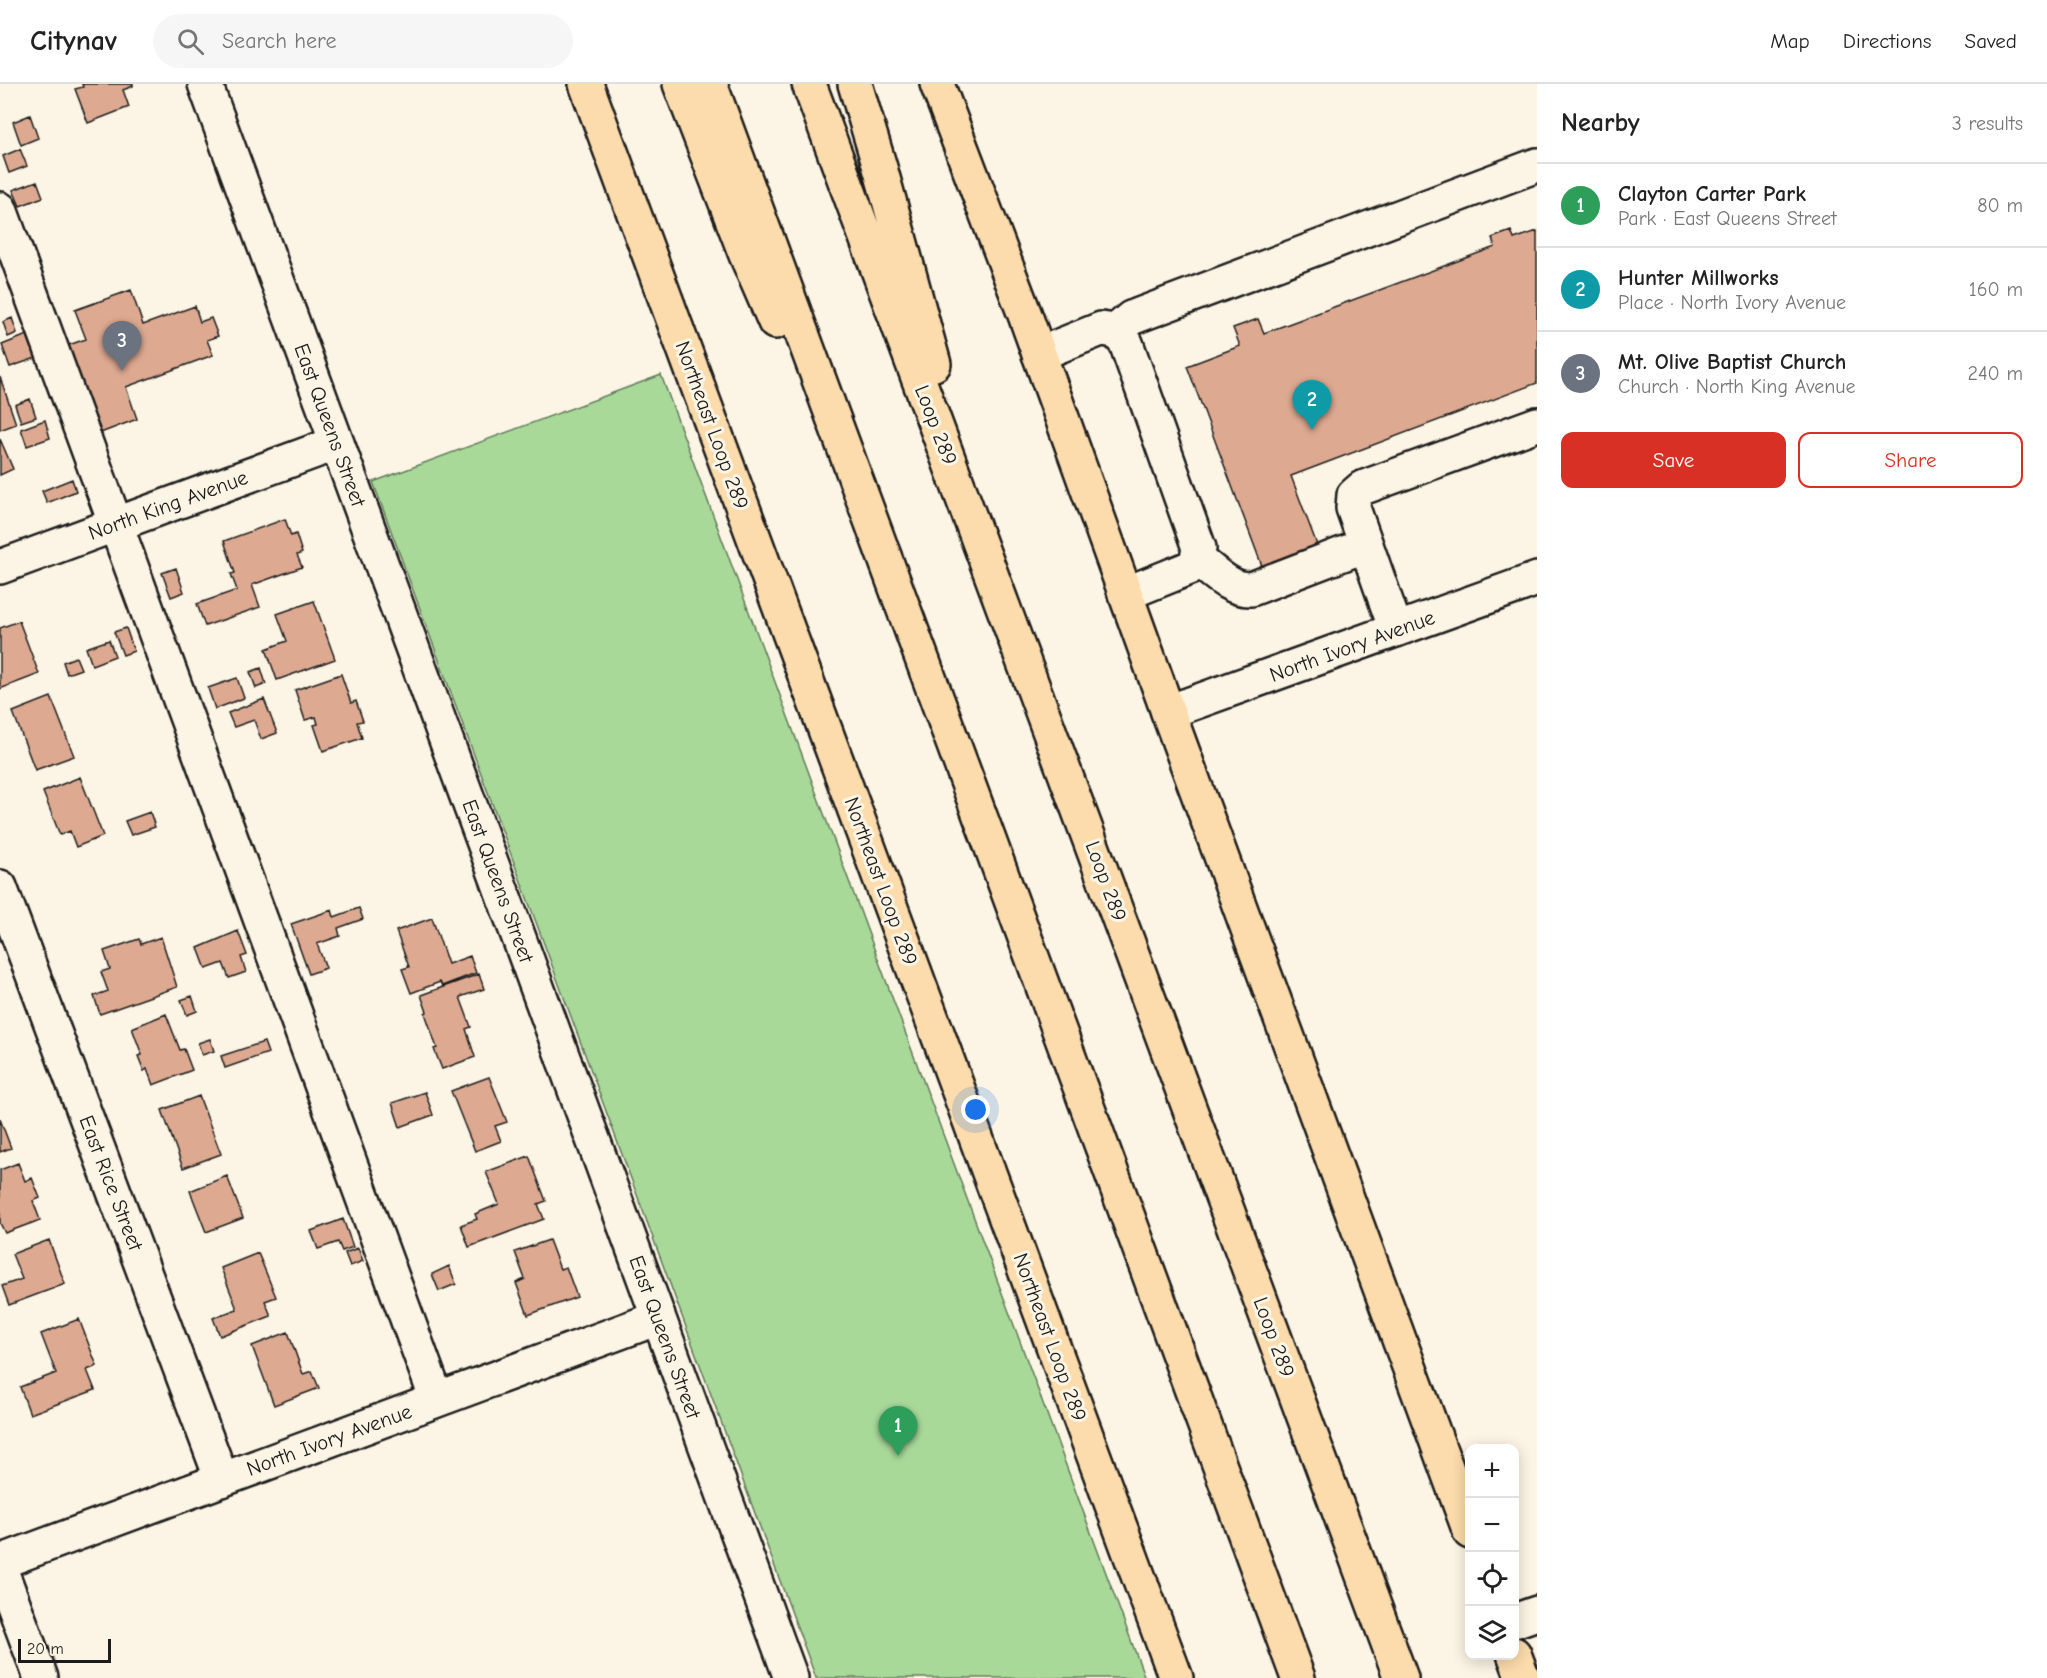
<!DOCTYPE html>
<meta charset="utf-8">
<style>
:root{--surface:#fff;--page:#f6f6f6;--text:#222;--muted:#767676;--line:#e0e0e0;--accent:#d93025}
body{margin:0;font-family:"Comic Neue",sans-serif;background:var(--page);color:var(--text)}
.controls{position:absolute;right:18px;bottom:18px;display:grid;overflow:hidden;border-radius:12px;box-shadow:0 3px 15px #0003}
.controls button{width:54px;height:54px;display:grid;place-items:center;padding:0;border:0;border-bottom:2px solid var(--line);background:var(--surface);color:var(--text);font:30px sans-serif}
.scale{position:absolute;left:18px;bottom:15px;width:93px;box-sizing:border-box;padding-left:6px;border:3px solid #1c1c1c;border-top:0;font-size:16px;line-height:21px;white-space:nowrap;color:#1c1c1c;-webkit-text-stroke:4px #fcf5e5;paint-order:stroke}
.you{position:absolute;left:976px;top:1026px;width:21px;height:21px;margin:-15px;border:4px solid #fff;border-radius:50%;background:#1a73e8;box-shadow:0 0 0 9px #1a73e833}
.badge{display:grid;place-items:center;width:39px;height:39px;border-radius:50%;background:var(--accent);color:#fff;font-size:20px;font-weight:700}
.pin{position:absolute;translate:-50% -50px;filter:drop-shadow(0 2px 3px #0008)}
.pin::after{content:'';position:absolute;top:32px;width:21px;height:18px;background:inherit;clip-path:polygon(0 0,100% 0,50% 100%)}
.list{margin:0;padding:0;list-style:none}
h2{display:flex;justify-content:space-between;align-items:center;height:78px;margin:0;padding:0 24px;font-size:26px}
h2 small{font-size:20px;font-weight:400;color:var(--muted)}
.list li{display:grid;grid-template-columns:39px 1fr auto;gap:18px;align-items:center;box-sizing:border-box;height:84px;padding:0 24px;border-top:2px solid var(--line)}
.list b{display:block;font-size:22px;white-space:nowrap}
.list p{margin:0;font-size:20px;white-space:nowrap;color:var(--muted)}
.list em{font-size:20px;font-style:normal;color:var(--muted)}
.actions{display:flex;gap:12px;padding:18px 24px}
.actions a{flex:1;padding:14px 0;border:2px solid var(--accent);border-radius:12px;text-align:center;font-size:21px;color:var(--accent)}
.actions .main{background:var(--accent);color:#fff}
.icon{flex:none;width:33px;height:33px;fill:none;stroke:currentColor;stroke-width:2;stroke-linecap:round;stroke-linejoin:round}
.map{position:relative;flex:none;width:1537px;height:1594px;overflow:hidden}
header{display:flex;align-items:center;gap:36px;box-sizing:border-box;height:84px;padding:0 30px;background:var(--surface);border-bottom:2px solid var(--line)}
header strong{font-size:28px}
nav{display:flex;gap:33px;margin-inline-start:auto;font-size:21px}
.search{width:420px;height:54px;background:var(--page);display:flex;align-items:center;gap:15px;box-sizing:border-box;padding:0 21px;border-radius:33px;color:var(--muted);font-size:22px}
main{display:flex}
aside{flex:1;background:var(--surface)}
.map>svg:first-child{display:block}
</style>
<header>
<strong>Citynav</strong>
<div class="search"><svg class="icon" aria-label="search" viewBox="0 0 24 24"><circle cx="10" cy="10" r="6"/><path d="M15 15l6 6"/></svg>Search here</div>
<nav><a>Map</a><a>Directions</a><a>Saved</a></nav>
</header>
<main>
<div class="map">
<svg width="1537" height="1594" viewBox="0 0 1537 1594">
<rect width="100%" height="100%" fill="#fcf5e5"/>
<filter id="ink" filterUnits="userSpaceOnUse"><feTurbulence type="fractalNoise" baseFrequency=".0167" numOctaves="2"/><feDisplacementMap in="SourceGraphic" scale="12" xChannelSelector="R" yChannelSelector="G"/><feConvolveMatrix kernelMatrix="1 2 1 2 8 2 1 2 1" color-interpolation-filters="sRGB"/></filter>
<g filter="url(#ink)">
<path fill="#a8d999" stroke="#627a5a" stroke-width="1.5" d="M661 291 1145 1594H816L373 398Z"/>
<path fill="#dda991" stroke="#1c1c1c" stroke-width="1.5" d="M82 0H133V2L123 6 129 23 88 39 75 5 83 3Z
M30 31 38 54 21 61 13 38Z
M20 65 27 82 9 89 3 72Z
M37 97 43 113 20 122 13 106Z
M1511 147 1514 155 1537 147V299L1291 392 1317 461 1262 482 1187 282 1240 262 1233 244 1258 235 1264 249 1495 163 1492 154Z
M131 206 143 241 195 222 200 238 211 234 218 252 207 256 213 271 126 303 137 335 98 350 66 262 86 255 75 226Z
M12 234 17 249 8 253 3 238Z
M27 251 36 274 10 283 2 261Z
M0 293 16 340 0 346Z
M30 315 36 333 21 338 15 321Z
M45 336 50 354 27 362 21 345Z
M0 355 13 385 0 391Z
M72 395 76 407 47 419 42 407Z
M285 435 291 452 296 450 302 469 297 471 302 483 252 501 260 523 205 542 197 520 237 506 231 490 235 489 224 457Z
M176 484 184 508 171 513 162 489Z
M314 517 335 575 277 596 266 565 287 557 277 530Z
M19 537 39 590 0 605V544Z
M126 544 134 567 123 571 114 548Z
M109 556 115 572 92 581 86 564Z
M76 573 81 585 67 590 63 578Z
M261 584 266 600 256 604 250 588Z
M341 590 351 619 356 617 363 637 357 638 362 654 323 667 314 641 318 640 316 633 305 636 295 606Z
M237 594 244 614 215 625 208 604Z
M51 613 74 672 35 686 13 628Z
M264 615 277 649 261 655 254 636 234 643 228 629Z
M80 693 103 752 76 763 70 747 60 751 43 708Z
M150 728 155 743 131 751 125 737Z
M359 824 363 835 338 844 340 852 317 860 326 884 309 890 291 840 332 826 334 833Z
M432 834 448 880 470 872 476 889 442 902 440 898 411 909 402 885 409 883 396 847Z
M238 847 247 871 241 873 246 888 229 894 223 879 206 885 198 864Z
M161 853 177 903 100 930 94 912 108 907 101 888 110 885 104 867 139 855 141 860Z
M479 890 484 905 460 913 471 943 466 945 475 973 442 985 434 965 437 964 425 929 427 928 421 911Z
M192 912 197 927 187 931 181 916Z
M166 930 180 966 184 965 192 986 153 1001 147 985 144 987 138 972 142 971 132 944Z
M210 955 214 967 202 971 198 959Z
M264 958 268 969 225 984 221 972Z
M489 993 507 1038 495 1042 501 1057 475 1067 451 1007Z
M425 1008 433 1031 400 1043 392 1019Z
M199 1012 221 1070 183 1084 162 1026Z
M0 1035 11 1064 0 1068Z
M529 1072 546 1117 538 1120 544 1135 469 1163 461 1141 477 1135 475 1130 499 1120 486 1088Z
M18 1079 25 1097 32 1094 40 1114 33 1117 40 1136 5 1149 0 1139V1086Z
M227 1092 243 1134 206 1148 190 1107Z
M343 1135 353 1163 342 1167 338 1158 318 1165 311 1147Z
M49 1156 65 1200 9 1221 2 1202 22 1195 12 1170Z
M549 1156 560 1185 566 1183 577 1213 528 1231 516 1199 525 1195 515 1168Z
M358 1164 363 1177 350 1182 345 1169Z
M258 1169 276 1213 265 1217 271 1232 220 1252 213 1234 237 1225 221 1184Z
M449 1182 456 1200 439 1207 432 1190Z
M79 1235 97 1282 87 1286 95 1306 30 1330 20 1303 56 1289 41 1250Z
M288 1248 303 1290 312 1287 319 1304 274 1321 252 1262Z"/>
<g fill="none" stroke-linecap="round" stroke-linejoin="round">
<defs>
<path id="minor" d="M205 0 791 1594
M0 125 437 1316
M1116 247 1126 259 1199 464 1197 475 1192 483 1125 510
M1039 270 1101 245 1116 247 1131 234 1537 81
M1197 475C1213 487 1230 506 1251 505L1366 461
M0 483 337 359
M1396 546 1353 424 1354 411 1362 404 1537 340
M1168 628 1537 495
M0 803 222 1396
M0 1478 658 1234
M0 1484 41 1594
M1514 1537 1537 1529"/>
<path id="major" d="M586 0 1176 1594
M937 0 1025 231 1168 628 1470 1448
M1514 1570 1523 1594"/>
<path id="highway" d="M680 0 746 171 775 238
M710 0 1298 1594
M809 0 1401 1594
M855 0 881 87 934 280"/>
</defs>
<use href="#minor" stroke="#1c1c1c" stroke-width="38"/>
<use href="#major" stroke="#1c1c1c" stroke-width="38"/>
<use href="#highway" stroke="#1c1c1c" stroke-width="38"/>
<use href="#minor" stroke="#fcf5e5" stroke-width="33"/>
<use href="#major" stroke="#fcdcac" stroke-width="33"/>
<use href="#highway" stroke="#fcdcac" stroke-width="33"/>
</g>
</g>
<g text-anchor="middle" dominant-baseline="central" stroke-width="6" stroke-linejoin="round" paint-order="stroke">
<g font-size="21" fill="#1c1c1c" stroke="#fcf5e5">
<text transform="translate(330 341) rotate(70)">East Queens Street</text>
<text transform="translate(712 341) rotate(70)">Northeast Loop 289</text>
<text transform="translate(936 341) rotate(69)">Loop 289</text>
<text transform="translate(168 421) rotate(-20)">North King Avenue</text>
<text transform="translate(1352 562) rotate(-20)">North Ivory Avenue</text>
<text transform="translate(498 797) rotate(70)">East Queens Street</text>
<text transform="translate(881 797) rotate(70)">Northeast Loop 289</text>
<text transform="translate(1106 797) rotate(70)">Loop 289</text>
<text transform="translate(111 1099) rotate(69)">East Rice Street</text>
<text transform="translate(665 1253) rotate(70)">East Queens Street</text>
<text transform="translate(1050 1253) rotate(70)">Northeast Loop 289</text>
<text transform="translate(1274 1253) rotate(70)">Loop 289</text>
<text transform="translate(329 1356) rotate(-20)">North Ivory Avenue</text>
</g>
</g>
</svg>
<div class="controls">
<button>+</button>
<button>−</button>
<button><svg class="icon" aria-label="locate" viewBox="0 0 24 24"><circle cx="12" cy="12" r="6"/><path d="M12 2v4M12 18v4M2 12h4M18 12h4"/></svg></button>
<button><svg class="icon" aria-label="layers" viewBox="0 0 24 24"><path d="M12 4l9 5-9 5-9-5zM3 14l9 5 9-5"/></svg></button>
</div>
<div class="scale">20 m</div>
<div class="you"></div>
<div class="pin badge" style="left:898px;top:1372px;background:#2e9e5b">1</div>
<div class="pin badge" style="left:1312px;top:346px;background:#0f9aa8">2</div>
<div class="pin badge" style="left:122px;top:287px;background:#6b7280">3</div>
</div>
<aside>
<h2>Nearby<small>3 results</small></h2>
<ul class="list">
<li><span class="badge" style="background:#2e9e5b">1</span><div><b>Clayton Carter Park</b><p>Park · East Queens Street</p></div><em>80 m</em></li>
<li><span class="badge" style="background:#0f9aa8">2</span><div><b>Hunter Millworks</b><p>Place · North Ivory Avenue</p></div><em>160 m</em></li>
<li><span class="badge" style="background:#6b7280">3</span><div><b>Mt. Olive Baptist Church</b><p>Church · North King Avenue</p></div><em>240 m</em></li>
</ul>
<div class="actions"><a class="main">Save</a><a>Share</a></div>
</aside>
</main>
